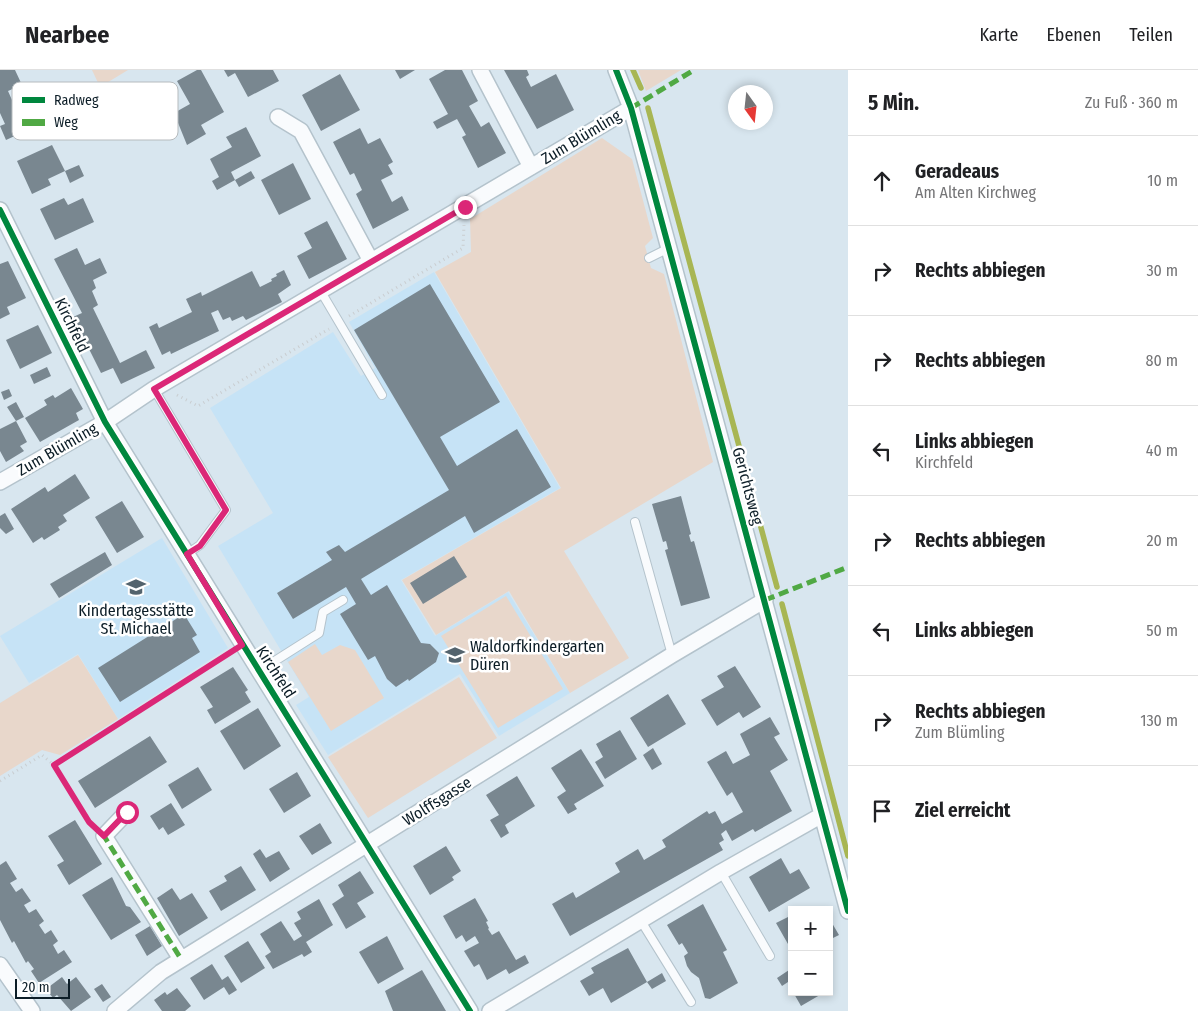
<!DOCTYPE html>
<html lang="de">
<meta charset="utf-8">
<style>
:root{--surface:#fff;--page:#f6f6f6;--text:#202124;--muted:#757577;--line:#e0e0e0}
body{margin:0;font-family:"Fira Sans Condensed",sans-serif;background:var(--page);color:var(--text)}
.controls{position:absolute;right:15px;bottom:15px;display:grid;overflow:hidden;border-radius:0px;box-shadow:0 2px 8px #0003}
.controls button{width:45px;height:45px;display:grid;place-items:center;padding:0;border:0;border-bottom:1px solid var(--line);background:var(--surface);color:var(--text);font:25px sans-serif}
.compass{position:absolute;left:728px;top:15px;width:45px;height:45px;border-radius:50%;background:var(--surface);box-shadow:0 2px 8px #0003;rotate:165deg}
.scale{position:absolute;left:15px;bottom:12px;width:55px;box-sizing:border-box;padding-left:5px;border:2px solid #0c1d27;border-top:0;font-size:14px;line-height:18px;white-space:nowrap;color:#0c1d27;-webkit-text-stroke:4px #fff;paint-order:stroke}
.stop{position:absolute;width:15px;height:15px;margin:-11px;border:4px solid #db2777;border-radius:50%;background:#fff}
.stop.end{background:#db2777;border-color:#fff;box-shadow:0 1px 5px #0008}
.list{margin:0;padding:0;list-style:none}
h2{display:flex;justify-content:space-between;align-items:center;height:65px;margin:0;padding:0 20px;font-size:21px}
h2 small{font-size:16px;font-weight:400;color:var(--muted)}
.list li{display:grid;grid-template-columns:32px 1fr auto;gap:15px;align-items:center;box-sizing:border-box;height:90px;padding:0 20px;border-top:1px solid var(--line)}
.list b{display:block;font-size:19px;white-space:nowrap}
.list p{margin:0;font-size:16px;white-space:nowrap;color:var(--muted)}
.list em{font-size:16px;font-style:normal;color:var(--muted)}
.icon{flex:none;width:28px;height:28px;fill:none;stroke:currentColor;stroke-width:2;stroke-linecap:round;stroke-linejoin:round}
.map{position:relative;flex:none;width:848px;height:941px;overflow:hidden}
header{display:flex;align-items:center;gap:30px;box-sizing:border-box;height:70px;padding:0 25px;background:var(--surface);border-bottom:1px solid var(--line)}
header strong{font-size:24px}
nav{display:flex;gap:28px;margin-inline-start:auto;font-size:18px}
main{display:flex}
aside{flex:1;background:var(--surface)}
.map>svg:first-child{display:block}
</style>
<header>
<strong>Nearbee</strong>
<nav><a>Karte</a><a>Ebenen</a><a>Teilen</a></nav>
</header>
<main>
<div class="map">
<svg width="848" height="941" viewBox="0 0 848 941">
<rect width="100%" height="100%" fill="#d8e6ef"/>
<path fill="#c6e3f6" d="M434 202 560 418 401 510 435 566 508 522 570 623 499 666 460 604 328 685 296 635 309 627 218 476 273 443 210 338 333 262 361 306 375 298 349 252Z
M162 468 228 578 118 649 78 584 29 613 0 566Z"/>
<path fill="#e8d7cb" d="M92 0H128L100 17Z
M638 0H681L646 21Z
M602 68 632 89 653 168 645 176 651 198 664 204 713 392 564 481 629 588 570 623 509 521 436 565 402 510 561 418 435 202 471 182 470 149Z
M506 526 563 619 498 658 441 566Z
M315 574 322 585 340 575 355 580 384 628 331 661 288 592Z
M78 585 118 649 60 685 42 680 0 706V633Z
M459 607 497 668 368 748 328 687Z"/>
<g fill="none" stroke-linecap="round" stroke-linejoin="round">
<path stroke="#a8b653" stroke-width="5.5" d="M633 0 641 18
M648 38 777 517
M782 534 848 786"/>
</g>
<path fill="#798790" d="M0 0H15L22 15 8 21 12 30 31 22 45 52 6 70 0 56 5 54 0 43Z
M197 0H201L224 42 201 55 206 64 187 75 174 43 190 34 177 11Z
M224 0H273L279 11 248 27 235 3 228 7Z
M395 0H415L400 9Z
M445 0H462L478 31 469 36 481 57 489 52 506 83 478 98 462 67 466 65 457 49 437 59 433 52 448 44 429 9Z
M504 0H527L529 5 526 7 531 17 556 4 574 40 537 59Z
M340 4 360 40 321 61 302 25Z
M246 57 261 86 231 102 235 110 217 120 212 111 219 107 210 89 232 77 226 67Z
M360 58 368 74 380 68 393 92 388 95 393 104 381 110 392 132 402 126 409 140 373 159 356 124 362 120 354 103 350 105 333 72Z
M52 75 65 101 48 109 51 115 32 124 17 91Z
M293 93 311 129 279 145 261 110Z
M79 95 84 106 70 113 65 101Z
M251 101 255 108 239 117 235 110Z
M64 128 68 135 83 128 94 152 55 170 40 139Z
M327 151 347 189 309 209 297 186 312 178 304 163Z
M77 178 85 195 100 188 107 203 93 210 96 218 92 221 98 235 93 238 120 293 146 280 155 298 121 314 113 298 101 303 73 247 82 243 54 189Z
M8 191 26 228 7 237 10 244 0 249V194Z
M284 200 291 215 278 224 282 232 246 250 243 246 232 251 230 247 223 250 218 240 211 243 219 261 171 284 170 281 162 285 149 257 157 253 159 258 192 242 186 229 201 222 202 226 252 201 260 217 272 211 271 209 277 206 276 204Z
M430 214 500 332 440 367 457 396 517 359 551 417 474 463 465 446 361 509 371 525 387 515 421 573 430 574 439 583 436 592 409 611 408 609 396 617 387 609 375 586 368 590 340 544 356 534 346 517 293 549 277 523 332 490 326 482 339 475 345 482 449 420 354 260Z
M38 255 52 283 20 299 6 270Z
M47 297 51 306 34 314 30 305Z
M71 318 83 339 76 343 79 350 40 372 25 348 47 335 44 330 53 325 55 328Z
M9 319 12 326 4 330 1 322Z
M16 332 24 347 16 351 7 337Z
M16 351 27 372 20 376 24 381 6 392 0 381V359Z
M75 404 90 428 63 445 67 451 58 457 60 460 44 470 42 467 33 473 11 439 45 417 48 422Z
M681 426 691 464 689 465 691 472 694 471 710 528 681 536 665 480 668 479 666 471 663 472 652 434Z
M122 431 144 467 117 483 95 447Z
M5 443 14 459 6 464 0 458V446Z
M105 482 112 495 59 528 50 514Z
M454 486 467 507 423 534 410 513Z
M184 544 197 565 192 568 200 582 120 632 98 598Z
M735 596 761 637 743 648 739 642 717 656 701 630 724 617 717 606Z
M233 597 248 620 245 622 251 632 215 654 207 640 213 637 200 617Z
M668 624 686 654 648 677 630 648Z
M258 638 281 676 244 700 220 661Z
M770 647 780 664 774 667 788 690 770 701 792 741 755 762 753 759 732 771 726 760 721 764 724 770 719 773 723 780 570 866 552 834 573 822 576 828 620 802 615 793 638 779 644 790 666 777 662 770 707 741 709 744 715 741 722 754 743 742 732 722 727 726 707 692 726 681 733 694 750 685 740 664Z
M620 660 637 689 605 709 595 692 603 687 596 674Z
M150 666 167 692 95 738 78 711Z
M653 678 662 694 652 700 643 685Z
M581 679 604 716 574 734 577 739 568 744 557 727 566 721 551 698Z
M198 697 212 720 182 739 168 715Z
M297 702 311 726 284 743 269 719Z
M517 706 535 736 505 755 509 763 501 768 490 750 499 745 486 725Z
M171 733 185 755 168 765 163 757 159 760 150 746Z
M75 750 102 794 69 815 57 795 64 791 48 766Z
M320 753 332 773 312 785 299 766Z
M446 776 461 801 452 807 454 810 430 825 413 796Z
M260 779 266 788 279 781 290 799 270 812 253 784Z
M781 788 790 804 799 799 810 818 769 842 749 807Z
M6 791 17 809 10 813 16 822 22 818 31 831 24 835 29 843 36 839 44 851 39 855 45 864 51 860 58 871 53 875 58 884 64 880 72 892 39 913 31 901 34 899 28 891 26 893 14 871 12 873 0 850V795Z
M241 796 256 820 221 841 209 821 227 811 224 806Z
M360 801 374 823 357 833 366 847 346 859 332 834 344 826 338 815Z
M112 807 126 836 130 837 141 852 111 870 82 825Z
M172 818 180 830 192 823 208 848 179 866 157 828Z
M475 828 488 851 486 852 489 858 488 859 492 865 499 861 516 890 525 885 529 893 509 904 506 899 487 910 479 894 474 897 464 881 479 873 475 866 466 872 462 865 456 869 443 846Z
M319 829 333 855 306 872 312 882 304 887 302 884 273 899 265 886 271 882 260 864 281 851 294 871 302 866 294 853 301 849 297 842Z
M703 834 727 880 723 882 738 913 710 929 705 928 699 908 691 902 687 896 684 886 688 883 682 873 679 875 667 855Z
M792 845V881L776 853Z
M829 848 839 865 829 870Z
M150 856 162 876 147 886 135 865Z
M387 866 404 899 378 914 359 882Z
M248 871 265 898 241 913 224 886Z
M628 878 647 912 611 933 603 918 589 926 580 911 594 903 591 898Z
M212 894 222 910 228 906 237 920 229 925 224 917 204 930 190 908Z
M792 898V919L788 912 782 916 777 908Z
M422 900 446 941H393L385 921Z
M662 903 666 911 652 919 647 912Z
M62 907 67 914 76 907 91 927 71 941 57 925 53 928 46 919Z
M102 914 111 927 103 932 94 919Z
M177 918 191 936 185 941H162L154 930 165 922 167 925Z
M793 922H825L801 936Z"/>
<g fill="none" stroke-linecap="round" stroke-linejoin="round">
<defs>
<path id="lane" d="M649 188 669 178
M320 220 382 325
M154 319 226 440 200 475 187 484
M635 452 672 585
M259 601 319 563 323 542 343 530
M721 802 770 886
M641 851 691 932"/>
<path id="street" d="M480 0 531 97
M616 0 631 38 848 841
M278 47 301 61 371 191
M0 140 105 352 470 941
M0 412 105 352 154 319 631 38
M127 742 104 766 181 889
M0 895 32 941
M115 941 161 902 672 585 765 530
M490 941 721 802 822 745"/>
</defs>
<use href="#lane" stroke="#b4c3cc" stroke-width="10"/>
<use href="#street" stroke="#b4c3cc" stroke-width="18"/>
<path stroke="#c9cdd0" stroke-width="3" stroke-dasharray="1 4" stroke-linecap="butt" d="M349 246 463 178 464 155
M177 325 198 336 329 259
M54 695 93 755
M0 711 42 685 54 695 229 583"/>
<use href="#lane" stroke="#f9fbfd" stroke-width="8"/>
<use href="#street" stroke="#f9fbfd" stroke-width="15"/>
<path stroke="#50a944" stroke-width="5" stroke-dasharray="10 5" stroke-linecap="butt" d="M631 38 694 0
M765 530 848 497
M127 742 104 766 181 889"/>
<defs>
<path id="cycleway" d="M616 0 631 38 848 841
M0 140 105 352 470 941"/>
</defs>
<use href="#cycleway" stroke="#fff" stroke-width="9"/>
<use href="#cycleway" stroke="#00873e" stroke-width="6"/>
</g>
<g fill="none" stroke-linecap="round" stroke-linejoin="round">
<path stroke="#db2777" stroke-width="6" d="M127 742 104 766 89 752 54 695 242 575 187 484 200 476 226 440 154 319 465 137"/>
</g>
<defs>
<symbol id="school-bare" viewBox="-9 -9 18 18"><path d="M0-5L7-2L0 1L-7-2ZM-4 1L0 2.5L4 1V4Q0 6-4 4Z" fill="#53636d" stroke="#fff" stroke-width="2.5" paint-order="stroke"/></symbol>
</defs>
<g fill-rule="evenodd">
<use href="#school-bare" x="122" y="503" width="28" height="28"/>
<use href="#school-bare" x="441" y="571" width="28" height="28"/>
</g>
<g text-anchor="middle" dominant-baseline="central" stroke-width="5" stroke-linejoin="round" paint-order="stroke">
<g font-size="16" fill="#0c1d27" stroke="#fff">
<text transform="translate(581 67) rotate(-31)">Zum Blümling</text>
<text transform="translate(72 255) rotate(64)">Kirchfeld</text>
<text transform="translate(57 379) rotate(-30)">Zum Blümling</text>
<text transform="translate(748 416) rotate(75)">Gerichtsweg</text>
<text transform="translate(276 602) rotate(57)">Kirchfeld</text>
<text transform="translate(437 731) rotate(-32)">Wolffsgasse</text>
</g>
<g font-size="16" fill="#0c1d27" stroke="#fff">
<text x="136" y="540">Kindertagesstätte<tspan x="136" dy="18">St. Michael</tspan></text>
<text x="470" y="576" text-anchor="start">Waldorfkindergarten<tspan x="470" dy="18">Düren</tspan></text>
</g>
</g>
<rect x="12" y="12" width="166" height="58" rx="8" fill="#fff" stroke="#b6bbbe" stroke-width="1"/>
<rect x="22" y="27" width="23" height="6" fill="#00873e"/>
<rect x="22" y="49" width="23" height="7" fill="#50a944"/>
<g font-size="14" fill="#0c1d27">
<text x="54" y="35">Radweg</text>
<text x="54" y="57">Weg</text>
</g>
</svg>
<div class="controls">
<button>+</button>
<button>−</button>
</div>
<svg class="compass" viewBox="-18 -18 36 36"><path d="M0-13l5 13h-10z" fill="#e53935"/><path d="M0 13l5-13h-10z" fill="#757577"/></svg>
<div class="scale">20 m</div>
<div class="stop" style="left:127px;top:742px"></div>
<div class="stop end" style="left:465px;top:137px"></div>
</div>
<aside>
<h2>5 Min.<small>Zu Fuß · 360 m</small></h2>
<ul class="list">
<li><svg class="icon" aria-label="ahead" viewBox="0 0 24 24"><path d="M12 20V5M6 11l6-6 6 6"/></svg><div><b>Geradeaus</b><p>Am Alten Kirchweg</p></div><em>10 m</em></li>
<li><svg class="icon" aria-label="right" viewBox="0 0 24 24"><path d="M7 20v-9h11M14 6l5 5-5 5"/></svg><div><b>Rechts abbiegen</b></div><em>30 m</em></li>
<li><svg class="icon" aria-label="right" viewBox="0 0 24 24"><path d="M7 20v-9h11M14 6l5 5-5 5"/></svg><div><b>Rechts abbiegen</b></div><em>80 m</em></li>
<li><svg class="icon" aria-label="left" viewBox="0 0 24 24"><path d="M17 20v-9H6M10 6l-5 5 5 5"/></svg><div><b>Links abbiegen</b><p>Kirchfeld</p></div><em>40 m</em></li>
<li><svg class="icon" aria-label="right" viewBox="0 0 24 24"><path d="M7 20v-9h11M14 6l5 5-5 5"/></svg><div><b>Rechts abbiegen</b></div><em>20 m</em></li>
<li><svg class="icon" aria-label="left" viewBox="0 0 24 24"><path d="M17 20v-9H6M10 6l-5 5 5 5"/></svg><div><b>Links abbiegen</b></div><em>50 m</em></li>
<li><svg class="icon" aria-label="right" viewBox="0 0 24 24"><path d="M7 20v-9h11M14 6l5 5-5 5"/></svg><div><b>Rechts abbiegen</b><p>Zum Blümling</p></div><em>130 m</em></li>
<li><svg class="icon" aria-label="arrive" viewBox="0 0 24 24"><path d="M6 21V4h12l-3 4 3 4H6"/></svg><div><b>Ziel erreicht</b></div></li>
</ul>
</aside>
</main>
